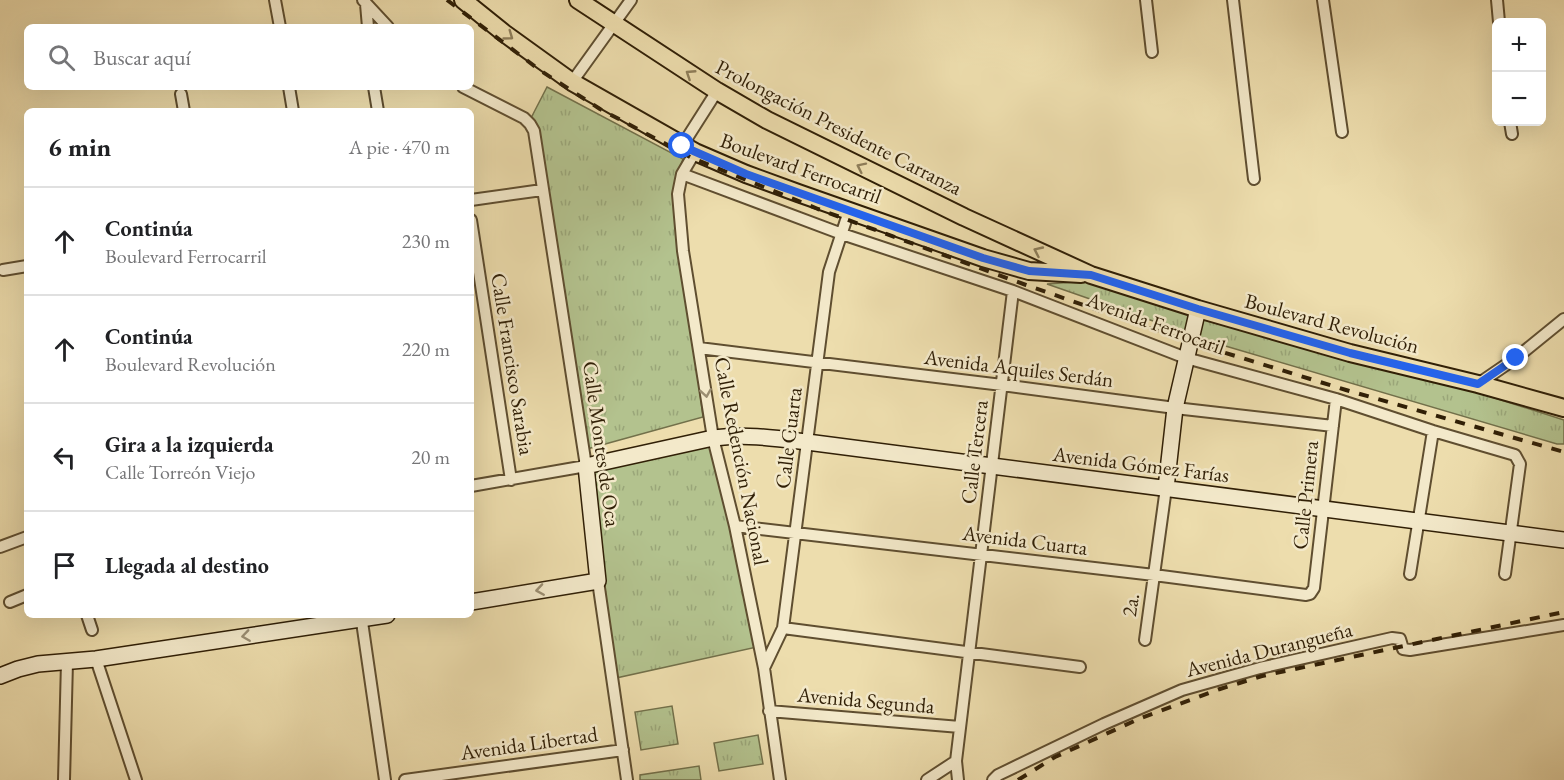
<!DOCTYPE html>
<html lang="es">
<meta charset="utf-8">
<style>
:root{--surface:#fff;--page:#f6f6f6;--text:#202124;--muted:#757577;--line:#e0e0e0}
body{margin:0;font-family:"EB Garamond",serif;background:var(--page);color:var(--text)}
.controls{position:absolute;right:18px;top:18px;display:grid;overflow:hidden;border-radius:9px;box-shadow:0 6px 24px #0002}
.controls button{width:54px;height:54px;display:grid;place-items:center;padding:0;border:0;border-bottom:2px solid var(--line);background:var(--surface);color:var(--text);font:30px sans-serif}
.stop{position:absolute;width:18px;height:18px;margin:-14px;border:4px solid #2563eb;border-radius:50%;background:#fff}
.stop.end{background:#2563eb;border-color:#fff;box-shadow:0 2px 6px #0008}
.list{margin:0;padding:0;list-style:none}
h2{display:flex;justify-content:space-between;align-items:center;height:78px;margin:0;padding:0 24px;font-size:26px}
h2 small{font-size:20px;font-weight:400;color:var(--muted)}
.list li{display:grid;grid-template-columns:39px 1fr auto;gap:18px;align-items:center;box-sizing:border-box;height:108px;padding:0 24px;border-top:2px solid var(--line)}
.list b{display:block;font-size:22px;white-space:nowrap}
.list p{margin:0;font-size:20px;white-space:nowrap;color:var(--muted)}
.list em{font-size:20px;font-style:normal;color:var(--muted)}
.icon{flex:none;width:33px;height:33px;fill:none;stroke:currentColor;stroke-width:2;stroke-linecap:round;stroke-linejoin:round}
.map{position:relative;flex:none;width:1564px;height:780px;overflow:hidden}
.search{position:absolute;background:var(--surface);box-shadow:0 6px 24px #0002;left:24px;top:24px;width:450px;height:66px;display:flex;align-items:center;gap:15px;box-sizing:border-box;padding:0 21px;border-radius:9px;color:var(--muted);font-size:22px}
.panel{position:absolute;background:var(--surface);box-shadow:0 6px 24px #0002;left:24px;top:108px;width:450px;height:510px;border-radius:9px}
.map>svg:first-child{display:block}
</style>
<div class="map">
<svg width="1564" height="780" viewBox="0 0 1564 780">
<defs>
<pattern id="park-tufts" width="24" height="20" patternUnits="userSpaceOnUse" patternTransform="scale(1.5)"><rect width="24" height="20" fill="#b3c28e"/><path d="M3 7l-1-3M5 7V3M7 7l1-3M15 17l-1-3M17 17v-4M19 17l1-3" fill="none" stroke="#9aa679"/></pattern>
</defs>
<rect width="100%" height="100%" fill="#edddad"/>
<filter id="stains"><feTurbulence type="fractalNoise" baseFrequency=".00333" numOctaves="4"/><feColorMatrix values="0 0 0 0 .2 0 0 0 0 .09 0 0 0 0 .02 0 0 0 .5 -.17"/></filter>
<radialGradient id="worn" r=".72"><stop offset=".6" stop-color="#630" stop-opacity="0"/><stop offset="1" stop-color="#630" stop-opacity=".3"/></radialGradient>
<path fill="url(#park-tufts)" stroke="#72704a" stroke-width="1.5" d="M547 87 683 159 674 186 703 417 587 449 531 118Z
M1088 281 1479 393 1564 420V444H1557L1222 345 1047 284Z
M712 441 757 647 616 678 589 469Z
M672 706 678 744 641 750 635 712Z
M758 735 763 764 719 771 714 743Z
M699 766 701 780H640V775Z"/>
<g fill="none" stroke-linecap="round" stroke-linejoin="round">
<defs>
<path id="street" d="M275 0 280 27
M363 0 388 27
M1146 0 1152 52
M1233 0 1254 179
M1323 0 1342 132
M1497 0 1499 22
M366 4 368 27
M572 82 631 0
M289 87 293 111
M374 87 378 111
M463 87 524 118 530 124 534 131 586 466 471 486
M181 94 184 111
M1510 122 1512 134
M682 146 717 91
M695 152 682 174 678 194 683 251 713 438 735 526 764 668 780 780
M682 174 842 234 1013 291 1186 358 1336 399 1433 431 1515 455 1520 464 1505 574
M471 200 542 190
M471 220 511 480
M3 270 27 266
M699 348 1002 385 1175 408 1333 426
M1478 384 1516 358 1564 319
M735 526 1154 575 1306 595 1310 594 1314 588 1336 399
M0 547 27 537
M1410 574 1433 431
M598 581 627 780
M10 602 27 595
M87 615 92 630
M361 615 385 780
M783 628 1080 667
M1145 640 1166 488
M96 659 136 780
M764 668 783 628 829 272 849 211
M769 711 960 727
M64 780 67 662
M405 780 623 750
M927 780 956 761
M958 780 956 761 1013 291
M993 780 998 775 1104 724 1182 690 1260 668 1392 638 1400 639 1403 649 1410 650 1564 625"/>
<path id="secondary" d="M1166 488 1175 408 1198 309
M471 602 598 581 586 466 713 438C747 434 774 438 807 442L1564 540
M0 676 18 669 38 664 96 659 387 615"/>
<path id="primary" d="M463 0 504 33 572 82 695 152 746 174 798 193 983 258 1029 271 1081 274
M578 0 717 91 767 120 964 217 1091 275 1198 309 1350 353 1478 384 1564 408"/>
</defs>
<use href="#street" stroke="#5f4e30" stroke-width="14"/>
<use href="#secondary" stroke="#301f06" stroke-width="18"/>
<use href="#primary" stroke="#301f06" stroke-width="20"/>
<use href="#street" stroke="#f3e9ca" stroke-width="10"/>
<use href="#secondary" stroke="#f3e9ca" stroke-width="15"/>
<use href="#primary" stroke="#edddad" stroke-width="16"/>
<path stroke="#301f06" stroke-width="4" stroke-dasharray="10 10" stroke-linecap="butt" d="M447 0 541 71 600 109 692 158 818 209 1026 285 1190 342 1346 390 1564 452
M1018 780 1055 757 1141 718 1220 689 1262 676 1564 612"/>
</g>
<defs><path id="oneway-chevron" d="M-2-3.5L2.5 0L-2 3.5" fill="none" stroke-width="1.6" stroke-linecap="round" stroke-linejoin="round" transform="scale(1.5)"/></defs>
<g stroke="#8e7e5a">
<use href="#oneway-chevron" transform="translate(509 36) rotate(36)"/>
<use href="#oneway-chevron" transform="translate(690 74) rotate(-147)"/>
<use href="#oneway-chevron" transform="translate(861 167) rotate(-154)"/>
<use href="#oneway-chevron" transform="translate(1038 251) rotate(-155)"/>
</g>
<g stroke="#9b8e72">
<use href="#oneway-chevron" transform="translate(706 393) rotate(81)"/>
<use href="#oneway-chevron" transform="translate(540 590) rotate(171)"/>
<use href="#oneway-chevron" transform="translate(246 636) rotate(172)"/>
</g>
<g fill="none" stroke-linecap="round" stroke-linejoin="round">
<path stroke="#2563eb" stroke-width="8" d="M682 146 746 174 983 258 1029 271 1091 275 1198 309 1350 353 1478 384 1516 358"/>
</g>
<g text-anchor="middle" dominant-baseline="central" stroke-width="5" stroke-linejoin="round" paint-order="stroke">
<g font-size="21" fill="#301f06" stroke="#f3e9ca">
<text transform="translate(839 127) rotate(27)">Prolongación Presidente Carranza</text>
<text transform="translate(801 168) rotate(20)">Boulevard Ferrocarril</text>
<text transform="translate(1156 323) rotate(20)">Avenida Ferrocaril</text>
<text transform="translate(1332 323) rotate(15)">Boulevard Revolución</text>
<text transform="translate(513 364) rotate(81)">Calle Francisco Sarabia</text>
<text transform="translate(1019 368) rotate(7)">Avenida Aquiles Serdán</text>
<text transform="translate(788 438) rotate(-83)">Calle Cuarta</text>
<text transform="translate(602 444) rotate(82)">Calle Montes de Oca</text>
<text transform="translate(974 452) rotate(-83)">Calle Tercera</text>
<text transform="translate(742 461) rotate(79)">Calle Redención Nacional</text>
<text transform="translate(1141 464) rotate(7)">Avenida Gómez Farías</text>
<text transform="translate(1305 495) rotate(-84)">Calle Primera</text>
<text transform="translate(1025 540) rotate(7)">Avenida Cuarta</text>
<text transform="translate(1130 605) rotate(-82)">2a.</text>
<text transform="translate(1269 649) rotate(-14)">Avenida Durangueña</text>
<text transform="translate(866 700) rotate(5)">Avenida Segunda</text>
<text transform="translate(529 743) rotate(-8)">Avenida Libertad</text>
</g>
</g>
<rect width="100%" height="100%" filter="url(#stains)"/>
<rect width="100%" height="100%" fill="url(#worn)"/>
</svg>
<div class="controls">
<button>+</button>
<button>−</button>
</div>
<div class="stop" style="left:682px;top:146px"></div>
<div class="stop end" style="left:1516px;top:358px"></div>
<div class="search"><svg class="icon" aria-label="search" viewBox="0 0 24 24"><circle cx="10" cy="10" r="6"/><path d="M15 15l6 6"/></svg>Buscar aquí</div>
<section class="panel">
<h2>6 min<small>A pie · 470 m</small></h2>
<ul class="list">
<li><svg class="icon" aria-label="ahead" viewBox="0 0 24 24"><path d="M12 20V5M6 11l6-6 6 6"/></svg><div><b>Continúa</b><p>Boulevard Ferrocarril</p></div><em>230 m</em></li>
<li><svg class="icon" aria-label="ahead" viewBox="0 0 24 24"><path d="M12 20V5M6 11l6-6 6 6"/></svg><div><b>Continúa</b><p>Boulevard Revolución</p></div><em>220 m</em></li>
<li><svg class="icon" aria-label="left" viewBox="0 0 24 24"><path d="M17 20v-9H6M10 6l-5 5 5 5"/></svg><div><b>Gira a la izquierda</b><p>Calle Torreón Viejo</p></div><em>20 m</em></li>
<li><svg class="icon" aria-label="arrive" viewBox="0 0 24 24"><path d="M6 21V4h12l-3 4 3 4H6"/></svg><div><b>Llegada al destino</b></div></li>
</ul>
</section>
</div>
